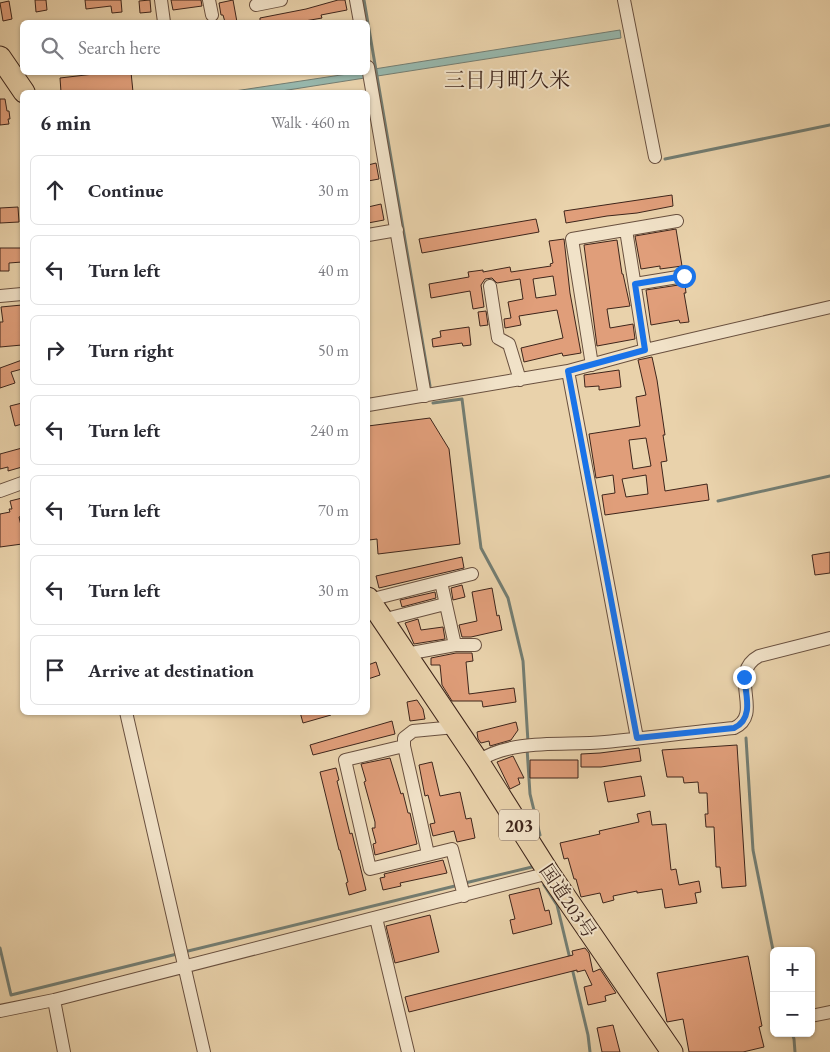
<!DOCTYPE html>
<meta charset="utf-8">
<style>
:root{--surface:#fff;--page:#f2f2f3;--text:#2b2b33;--muted:#7c7c81;--line:#e1e1e2}
body{margin:0;font-family:"EB Garamond","Noto Serif JP",serif;background:var(--page);color:var(--text)}
.controls{position:absolute;right:15px;bottom:15px;display:grid;overflow:hidden;border-radius:8px;box-shadow:0 1px 4px #0004}
.controls button{width:45px;height:45px;display:grid;place-items:center;padding:0;border:0;border-bottom:1px solid var(--line);background:var(--surface);color:var(--text);font:25px sans-serif}
.stop{position:absolute;width:15px;height:15px;margin:-11px;border:4px solid #1a73e8;border-radius:50%;background:#fff}
.stop.end{background:#1a73e8;border-color:#fff;box-shadow:0 1px 5px #0008}
.list{margin:0;padding:0;list-style:none}
h2{display:flex;justify-content:space-between;align-items:center;height:65px;margin:0;padding:0 20px;font-size:21px}
h2 small{font-size:16px;font-weight:400;color:var(--muted)}
.list li{display:grid;grid-template-columns:32px 1fr auto;gap:15px;align-items:center;box-sizing:border-box;height:70px;margin:0 10px 10px;padding:0 10px;border:1px solid var(--line);border-radius:8px}
.list b{display:block;font-size:19px;white-space:nowrap}
.list em{font-size:16px;font-style:normal;color:var(--muted)}
.icon{flex:none;width:28px;height:28px;fill:none;stroke:currentColor;stroke-width:2;stroke-linecap:round;stroke-linejoin:round}
.map{position:relative;flex:none;width:830px;height:1052px;overflow:hidden}
.search{position:absolute;background:var(--surface);box-shadow:0 1px 4px #0004;left:20px;top:20px;width:350px;height:55px;display:flex;align-items:center;gap:12px;box-sizing:border-box;padding:0 18px;border-radius:8px;color:var(--muted);font-size:19px}
.panel{position:absolute;background:var(--surface);box-shadow:0 1px 4px #0004;left:20px;top:90px;width:350px;height:625px;border-radius:8px}
.map>svg:first-child{display:block}
</style>
<div class="map">
<svg width="830" height="1052" viewBox="0 0 830 1052">
<rect width="100%" height="100%" fill="#e9d2ab"/>
<filter id="stains"><feTurbulence type="fractalNoise" baseFrequency=".004" numOctaves="4"/><feColorMatrix values="0 0 0 0 .2 0 0 0 0 .09 0 0 0 0 .02 0 0 0 .5 -.17"/></filter>
<radialGradient id="worn" r=".72"><stop offset=".6" stop-color="#630" stop-opacity="0"/><stop offset="1" stop-color="#630" stop-opacity=".3"/></radialGradient>
<path fill="#97b7ac" stroke="#737d72" d="M620 30 621 38 275 92H228L354 73 368 72V70Z"/>
<g fill="none" stroke-linecap="round" stroke-linejoin="round">
<path stroke="#737d72" stroke-width="3" d="M364 0 430 386
M665 159 830 125
M433 403 462 399 481 548 508 598 523 661 528 742
M718 501 830 476
M746 738 753 850 774 955
M527 748 530 794 540 835
M465 883 532 867V865
M544 885 557 905 570 959
M0 948 11 995 177 954
M184 952 459 885
M572 968 588 1035 590 1052
M792 1033 794 1039 795 1052"/>
</g>
<path fill="#e09e7a" stroke="#3e251b" fill-rule="evenodd" d="M35 0H46L47 10 36 12Z
M85 0H121L122 12 112 13 111 6 86 9Z
M150 0 151 12 140 13 139 1Z
M171 0H201L202 6 173 10Z
M233 0 237 22H225L223 15H221L219 3Z
M338 0H345L347 10 321 15 322 18 299 22H260V18L306 9Z
M9 1 12 19 3 21 0 3Z
M111 72H131L133 92H61L60 78Z
M0 99H5L7 111H9L10 119H8L9 124 0 125Z
M376 163 379 179 368 181V165Z
M672 195 673 206 637 213 607 216 566 223 564 211Z
M381 204 384 220 368 223V207Z
M18 207 19 222 0 223V208Z
M536 219 539 232 422 253 419 239Z
M676 229 682 266 660 269V266L641 269 635 236Z
M564 239 570 293 581 353 563 356 562 353 524 362 521 348 563 338 557 310 519 316 521 325 505 328 504 319 511 318 508 302 523 299 520 279 497 283 492 278 485 279 481 285 484 307 473 309 470 291 431 298 429 284 469 277 468 272 483 270V272L510 267 511 272 551 266 550 264 553 263 549 241ZM553 276 556 295 536 298 533 279Z
M617 240 622 274H623L630 306 607 309 610 328 633 324 635 339 597 346 584 245Z
M0 248H21L22 262 9 263V271H0Z
M685 284 686 293H684L689 322 680 323 679 320 651 325 646 290Z
M22 305V345L0 347V322H3L1 307Z
M486 311 488 325 480 326 478 312Z
M469 327 471 345 463 346 462 343 433 347 432 339 441 337 440 331Z
M652 357 657 380 665 435H663L667 461 661 462 665 491 707 484 709 500 605 515 602 495 615 493 613 475 596 478 589 434 640 426 636 397 646 395 638 360ZM646 438 651 466 633 469 629 440ZM646 475 648 494 626 497 622 479Z
M22 360V369L11 372 15 383 0 388V368Z
M619 370 621 387 599 390V386L585 387 584 375Z
M22 403V424L15 426 10 406Z
M430 418 449 449 460 544 378 554 377 539 369 540 368 528V426Z
M22 448V467L8 471V467L0 469V454Z
M22 498V516L19 517 22 530V544L0 547V514L10 512 9 509H12L10 501Z
M830 552V573L815 575 812 555Z
M462 557 464 568 379 588 376 576Z
M462 585 465 597 453 600 451 588Z
M492 588 497 616 499 615 502 630 471 637H462L459 625 477 621 472 592Z
M435 592 436 598 402 607 400 600Z
M418 619 421 630 443 627 445 639 414 644 405 623Z
M456 653H472L473 661 466 662 469 694 514 688 516 702 483 707 482 701H452L442 685 440 665H431V658Z
M376 662 380 675 368 679V665Z
M417 700 423 709 425 719 410 721 407 702Z
M300 712H330L331 715 303 723Z
M392 721 395 734 313 755 310 745Z
M516 722 518 730 511 740 490 746 489 741 481 743 478 739 477 732Z
M737 745 746 886 722 888 720 867H716L714 827H706L705 814H708L707 793H699L698 782 684 783 683 777H667L662 750Z
M639 748 641 761 601 767H581V754L600 753Z
M513 756 524 778H518L520 784 510 789 497 762Z
M390 758 401 794 403 793 408 813H410L417 844 375 855 373 844 376 843 372 828H375V822L364 782 366 781 361 764Z
M530 760H578V778H530Z
M432 762 440 796 460 792 466 819 471 818 475 838 457 842 454 831 433 836 430 824 435 823 428 795 425 796 419 765Z
M336 768 339 780 337 781 350 834 352 833 366 890 349 895 346 883 348 882 340 850H339L320 772Z
M641 776 645 796 608 802 604 782Z
M650 811 652 825 666 824 671 870 676 869 679 885 699 881 701 892 695 893 697 903 665 908 662 889 637 893V891L613 896 614 900 603 903 600 893 581 897 576 879H574L568 858 564 859 560 843 600 834 599 831 639 822 637 814Z
M443 860 447 873 400 883 401 886 383 890 380 878 385 877 384 874Z
M539 888 545 911 549 910 552 924 513 934 510 920 515 919 509 895Z
M430 915 439 952 395 963 386 926Z
M585 948 589 953 593 972 600 969 616 993 605 996 606 1001 588 1005 584 987 592 985 585 970 577 972V970L409 1012 405 997 573 955 572 951Z
M748 956 762 1026 759 1027 764 1047 743 1052H689L683 1019 667 1022 657 973Z
M613 1025 620 1052H602L597 1028Z"/>
<g fill="none" stroke-linecap="round" stroke-linejoin="round">
<defs>
<path id="minor" d="M161 0 164 22
M209 0 212 15
M356 0 360 22
M624 0 655 157
M256 5 281 0
M368 67 425 396
M626 230 645 350
M368 235 397 230
M635 284 684 276
M490 286 498 338 509 344 520 380
M0 296 22 294
M592 365 572 239 677 221
M568 371 637 738
M368 405 568 371 645 350 830 307
M0 491 22 483
M441 582 455 645
M369 600 472 574
M382 620 445 604
M406 654 455 645H475
M126 712 204 1052
M404 746 345 760 370 869 452 849 464 896
M478 761C514 738 564 746 605 742 648 738 691 732 734 728 765 714 726 674 759 656L830 638
M428 854 404 746V738L413 731 455 727
M376 918 408 1052
M54 1000 64 1052
M0 1011 54 1000 549 873
M811 1016 830 1012"/>
<path id="trunk" d="M0 57 24 92
M368 598 478 761 549 873 672 1052"/>
</defs>
<use href="#minor" stroke="#69503f" stroke-width="14"/>
<use href="#trunk" stroke="#3e251b" stroke-width="23"/>
<use href="#minor" stroke="#f1e2c8" stroke-width="12"/>
<use href="#trunk" stroke="#e9d2ab" stroke-width="21"/>
</g>
<g fill="none" stroke-linecap="round" stroke-linejoin="round">
<path stroke="#1a73e8" stroke-width="6" d="M684 276 635 284 645 350 568 371 637 738 734 728C754 719 746 695 744 677"/>
</g>
<g text-anchor="middle" dominant-baseline="central" stroke-width="4" stroke-linejoin="round" paint-order="stroke">
<rect fill="#f1e2c8" stroke="#745e4f" stroke-width="1" x="499" y="809.5" width="40" height="31" rx="4"/>
<g font-size="18" font-weight="bold" fill="#3e251b">
<text x="519" y="825">203</text>
</g>
<g font-size="19" fill="#3e251b" stroke="#f1e2c8">
<text transform="translate(568 901) rotate(56)">国道203号</text>
</g>
<g font-size="21" fill="#3e251b" stroke="#f1e2c8">
<text x="507" y="79">三日月町久米</text>
</g>
</g>
<rect width="100%" height="100%" filter="url(#stains)"/>
<rect width="100%" height="100%" fill="url(#worn)"/>
</svg>
<div class="controls">
<button>+</button>
<button>−</button>
</div>
<div class="stop" style="left:684px;top:276px"></div>
<div class="stop end" style="left:744px;top:677px"></div>
<div class="search"><svg class="icon" aria-label="search" viewBox="0 0 24 24"><circle cx="10" cy="10" r="6"/><path d="M15 15l6 6"/></svg>Search here</div>
<section class="panel">
<h2>6 min<small>Walk · 460 m</small></h2>
<ul class="list">
<li><svg class="icon" aria-label="ahead" viewBox="0 0 24 24"><path d="M12 20V5M6 11l6-6 6 6"/></svg><div><b>Continue</b></div><em>30 m</em></li>
<li><svg class="icon" aria-label="left" viewBox="0 0 24 24"><path d="M17 20v-9H6M10 6l-5 5 5 5"/></svg><div><b>Turn left</b></div><em>40 m</em></li>
<li><svg class="icon" aria-label="right" viewBox="0 0 24 24"><path d="M7 20v-9h11M14 6l5 5-5 5"/></svg><div><b>Turn right</b></div><em>50 m</em></li>
<li><svg class="icon" aria-label="left" viewBox="0 0 24 24"><path d="M17 20v-9H6M10 6l-5 5 5 5"/></svg><div><b>Turn left</b></div><em>240 m</em></li>
<li><svg class="icon" aria-label="left" viewBox="0 0 24 24"><path d="M17 20v-9H6M10 6l-5 5 5 5"/></svg><div><b>Turn left</b></div><em>70 m</em></li>
<li><svg class="icon" aria-label="left" viewBox="0 0 24 24"><path d="M17 20v-9H6M10 6l-5 5 5 5"/></svg><div><b>Turn left</b></div><em>30 m</em></li>
<li><svg class="icon" aria-label="arrive" viewBox="0 0 24 24"><path d="M6 21V4h12l-3 4 3 4H6"/></svg><div><b>Arrive at destination</b></div></li>
</ul>
</section>
</div>
